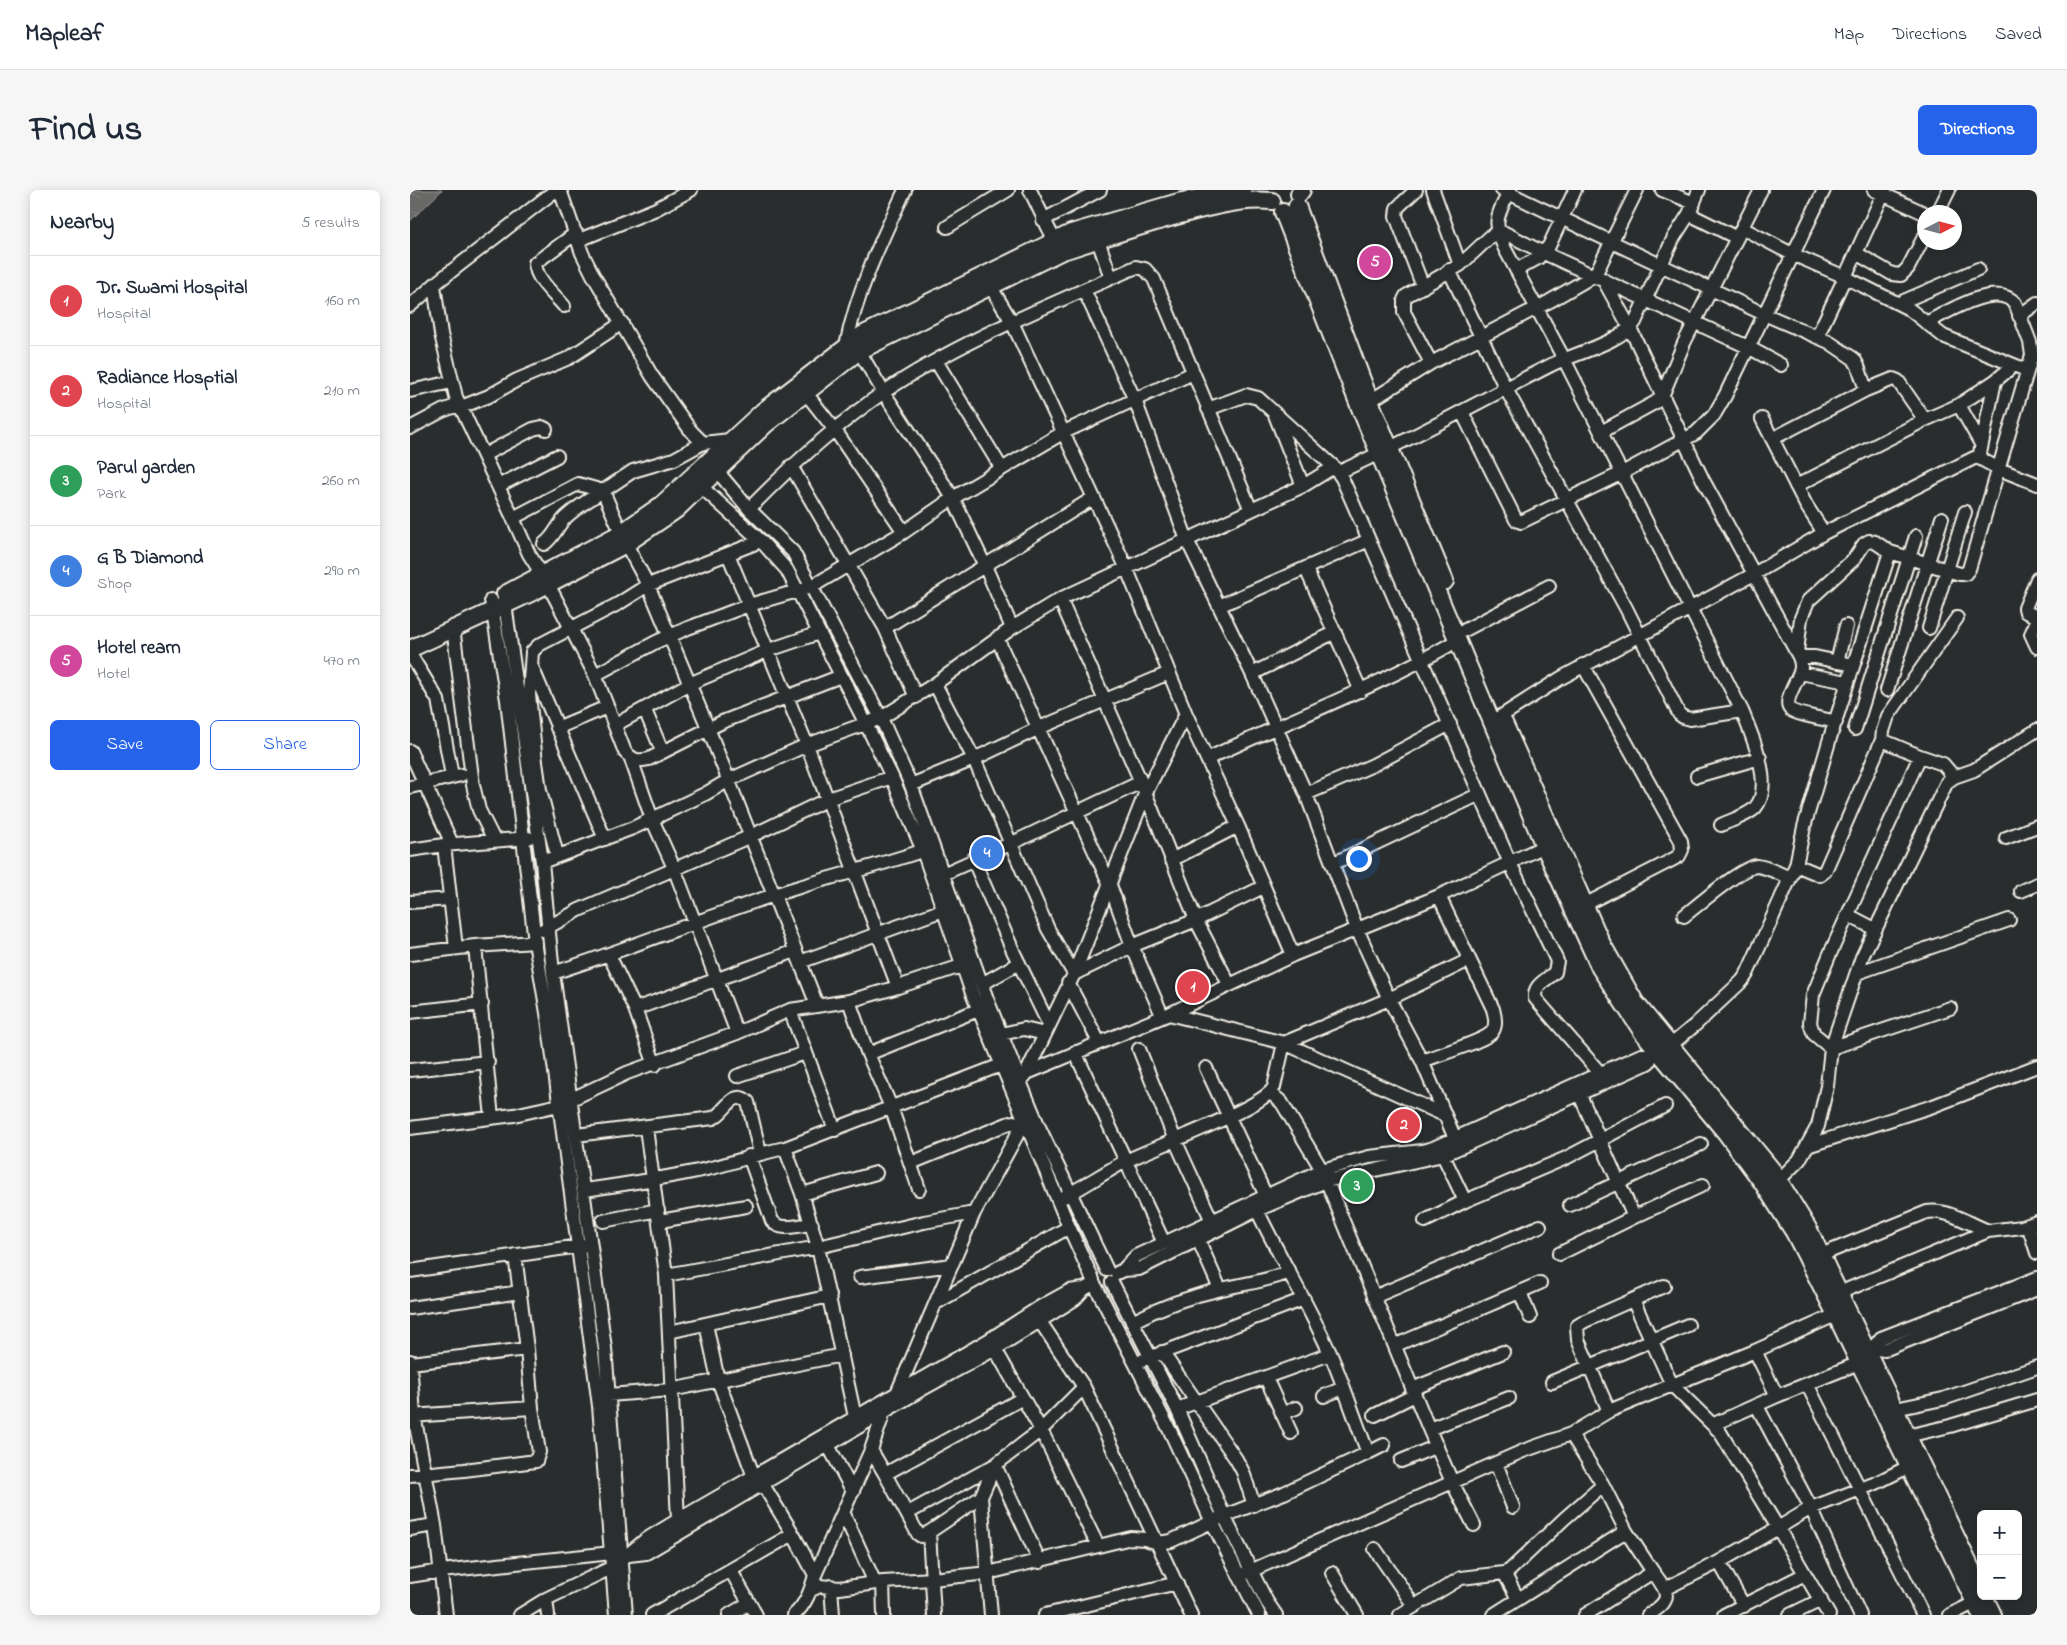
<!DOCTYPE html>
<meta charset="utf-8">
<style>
:root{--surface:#fff;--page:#f6f6f7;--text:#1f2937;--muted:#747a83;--line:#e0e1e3;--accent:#2563eb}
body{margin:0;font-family:"Indie Flower",sans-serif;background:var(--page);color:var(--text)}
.controls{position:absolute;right:15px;bottom:15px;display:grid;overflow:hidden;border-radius:8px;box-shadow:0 2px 12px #0003}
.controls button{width:45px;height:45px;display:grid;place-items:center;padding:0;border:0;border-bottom:1px solid var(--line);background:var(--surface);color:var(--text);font:25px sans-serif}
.compass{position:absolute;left:1507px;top:15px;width:45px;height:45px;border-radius:50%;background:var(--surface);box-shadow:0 2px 12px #0003;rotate:84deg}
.you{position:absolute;left:948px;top:668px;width:18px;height:18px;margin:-12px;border:4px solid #fff;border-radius:50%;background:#1a73e8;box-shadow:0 0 0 8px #1a73e833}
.badge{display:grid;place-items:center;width:32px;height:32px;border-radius:50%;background:var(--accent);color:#fff;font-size:16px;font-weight:700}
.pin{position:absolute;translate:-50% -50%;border:2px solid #fff;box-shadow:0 1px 5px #0006}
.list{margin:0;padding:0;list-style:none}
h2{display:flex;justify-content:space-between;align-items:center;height:65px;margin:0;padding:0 20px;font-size:21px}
h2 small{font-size:16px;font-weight:400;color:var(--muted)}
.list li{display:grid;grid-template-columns:32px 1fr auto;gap:15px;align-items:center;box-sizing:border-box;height:90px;padding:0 20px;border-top:1px solid var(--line)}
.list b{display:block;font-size:19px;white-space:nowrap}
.list p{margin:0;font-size:16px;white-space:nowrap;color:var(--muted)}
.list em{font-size:16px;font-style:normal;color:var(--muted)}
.actions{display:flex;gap:10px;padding:15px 20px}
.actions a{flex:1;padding:11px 0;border:1px solid var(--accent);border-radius:8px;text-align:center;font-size:18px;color:var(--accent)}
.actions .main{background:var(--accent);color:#fff}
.map{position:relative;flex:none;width:1627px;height:1425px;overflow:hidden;border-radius:8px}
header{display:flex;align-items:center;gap:30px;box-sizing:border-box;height:70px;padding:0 25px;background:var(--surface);border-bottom:1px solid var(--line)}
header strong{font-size:24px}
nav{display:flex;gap:28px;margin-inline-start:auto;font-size:18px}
.intro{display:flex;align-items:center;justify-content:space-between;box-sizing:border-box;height:120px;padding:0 30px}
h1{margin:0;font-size:35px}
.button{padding:12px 22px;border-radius:8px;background:var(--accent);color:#fff;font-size:18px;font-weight:700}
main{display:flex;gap:30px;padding:0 30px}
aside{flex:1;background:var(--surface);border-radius:8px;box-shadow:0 2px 12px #0003}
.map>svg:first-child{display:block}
</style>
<header>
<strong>Mapleaf</strong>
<nav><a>Map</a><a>Directions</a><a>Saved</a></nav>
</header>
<div class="intro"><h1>Find us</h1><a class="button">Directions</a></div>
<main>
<aside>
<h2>Nearby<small>5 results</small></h2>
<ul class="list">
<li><span class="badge" style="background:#e0444e">1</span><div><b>Dr. Swami Hospital</b><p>Hospital</p></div><em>160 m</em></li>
<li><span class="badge" style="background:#e0444e">2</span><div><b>Radiance Hosptial</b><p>Hospital</p></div><em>210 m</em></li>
<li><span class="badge" style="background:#2e9e5b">3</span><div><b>Parul garden</b><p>Park</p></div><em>260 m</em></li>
<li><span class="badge" style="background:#3f7fe0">4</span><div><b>G B Diamond</b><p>Shop</p></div><em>290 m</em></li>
<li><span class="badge" style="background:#d1479c">5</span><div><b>Hotel rearn</b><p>Hotel</p></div><em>470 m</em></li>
</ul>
<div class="actions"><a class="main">Save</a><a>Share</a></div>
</aside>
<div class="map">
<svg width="1627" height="1425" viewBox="0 0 1627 1425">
<defs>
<pattern id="water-ripples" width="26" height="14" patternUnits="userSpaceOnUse" patternTransform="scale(1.25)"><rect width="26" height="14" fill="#676866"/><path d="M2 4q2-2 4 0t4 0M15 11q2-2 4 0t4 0" fill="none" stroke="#7d7e7c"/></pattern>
</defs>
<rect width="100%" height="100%" fill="#2a2d2e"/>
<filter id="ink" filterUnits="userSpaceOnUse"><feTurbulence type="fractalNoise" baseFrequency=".02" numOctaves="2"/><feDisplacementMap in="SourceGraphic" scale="10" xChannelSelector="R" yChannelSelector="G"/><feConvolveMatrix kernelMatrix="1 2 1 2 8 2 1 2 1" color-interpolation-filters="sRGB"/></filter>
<g filter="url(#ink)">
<path fill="url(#water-ripples)" stroke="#9f9f9a" d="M0 0H32L0 31Z"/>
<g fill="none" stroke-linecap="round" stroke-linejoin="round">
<defs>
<path id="minor" d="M150 0 172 63 183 85 242 186 281 241 293 253 320 250 324 254
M620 0 648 58
M1006 0 987 18 986 26 1013 97
M1023 0 1050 75
M1092 0 1354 124 1419 152 1444 169 1448 176 1456 200
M1100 0C1087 27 1082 30 1095 59L1154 169 1332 521C1341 543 1365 596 1345 618 1337 626 1321 630 1311 635
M1252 0 1284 13
M1464 0 1514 23
M1528 22 1539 0
M1279 24 1327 48
M633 30 690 0
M537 37 598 0
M1332 38 1382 64 1435 87 1475 0
M169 50 246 19 281 0
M688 50 701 88
M1446 63 1482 84 1491 85 1498 78 1514 47
M1039 80 1096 199 1216 418 1269 524 1273 527 1280 529 1332 521
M1106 80 1128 68 1139 56 1165 0
M576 89 602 132 716 377 776 524 828 636 883 765
M1193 89 1220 138 1293 290 1389 467C1391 472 1392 477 1390 482 1388 490 1373 511 1380 519 1386 525 1416 529 1426 532
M24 95 31 144 46 207 103 328 119 364 138 394 185 485 215 562C223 570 227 572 239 569L312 532 431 486
M674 100 725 210 777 350 842 484 896 604 947 739 979 809 1012 871 1049 958
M1489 113 1568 79
M0 116 30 90 146 0
M154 116C144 104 126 90 125 73L166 43
M1609 126 1627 113
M1407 147 1435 87 1499 119 1533 146 1616 180
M445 154 474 203 543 308 575 376 602 438
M436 156C447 100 471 51 495 0
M526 171 592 279
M1021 173 994 122V110L996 106 1050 75 1081 46 1087 42 1095 43 1134 63 1338 157 1371 175
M0 201 42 192
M395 202 425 240 494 342
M960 211 1021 173 1140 111 1183 86 1188 79 1227 0
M1549 215 1571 254
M798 219 836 205 848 208 924 277 932 288 1100 673 1147 771 1145 782C1136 791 1124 794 1125 808L1197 891
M1052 222 1106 330 1111 332 1212 283 1286 243 1304 225 1315 206 1414 0
M865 225 893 296
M0 238 32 221 43 217H51L79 206 107 190 159 168 212 133
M1191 242 1246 212 1253 204 1274 153 1351 0
M1362 249 1456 200 1483 189 1488 191 1515 230
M293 253 264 269 223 281 193 301 216 354 238 395 298 538 407 815
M74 265 123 239 132 237 136 239
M1569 268 1585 191
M302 275 339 319 383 362 471 528 501 595 577 809 611 894 629 937 697 1080
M381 276 475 438 506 507
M929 282C1001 250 1070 211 1141 175 1164 164 1211 152 1225 132L1263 49 1279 24 1289 0
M285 291 351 351 377 380 456 534 482 587 513 661 563 806 659 1037 683 1090
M88 296 147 266
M1386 296 1515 230 1549 215 1585 191 1603 176
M339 319C380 277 424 236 474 202 551 150 641 115 726 77L735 79 744 89 841 320
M103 328 168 294 193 301
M1414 343 1564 268H1569L1589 279 1627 294
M134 354C144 347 146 338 154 329 165 318 180 309 193 301
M318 364 397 555 488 797
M896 379 951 501
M1627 389 1615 418 1616 422 1627 427
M94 407 132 672 143 783 195 1158 216 1425
M650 409 731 592 786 730 819 794
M81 410 97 510 125 752 138 829 189 1216 206 1425
M809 416 959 350
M1627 431 1621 444 1627 457
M43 437 63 595 69 620 84 650
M475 438 683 308
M1519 438 1555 322
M1055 440 1139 396
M1387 462 1391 428 1398 411 1444 369 1454 354 1459 351 1465 352 1480 362 1550 384H1555L1559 379 1622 165 1620 152 1605 113C1585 91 1536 123 1516 133
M0 464 28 510 42 586
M1389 467H1405L1443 475
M1427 472 1436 436
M1173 475 1271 651 1272 660 1269 666 1260 671 1174 715
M122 477 195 649
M1390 483 1437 492
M842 484 925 442
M185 485 246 452 278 438 339 415 401 397 494 342 543 308 654 242 783 183
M525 494 564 569 638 739 664 784 722 756 700 695 587 448
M1477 500 1532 328
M235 520 252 561
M1082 532 1151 488 1344 384 1414 343 1396 315 1352 229
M205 535 279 494 359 460 409 443
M147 538 197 517
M1445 539 1506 346
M1472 550 1473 541 1478 526 1547 428
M0 561 42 654
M1510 566 1533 574 1544 587
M221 569 242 629 264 678 327 843
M797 569C881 529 968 497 1048 450
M1287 586 1350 568
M501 595 564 569 629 538 759 483
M0 597 51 585
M896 604 963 575 1040 534
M1596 648 1627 636
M34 655 46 758
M0 660 34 655 118 648
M147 665 130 600 126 572 119 504 122 462 129 455 208 414 238 395 351 351
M563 669 604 763 639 835
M761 670 828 636
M132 672 223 638 295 604 319 590 397 555 471 528 525 494 602 438 650 409 893 296 924 277
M922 674 1070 604
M1386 675 1410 685 1415 681 1472 550 1510 566 1419 766 1403 805 1400 833 1402 839 1404 844 1421 858 1540 818
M533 684 600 654 731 592
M1611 701 1627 694
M0 712 40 709
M1438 725 1465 739
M1274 726C1288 715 1333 676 1347 676 1358 677 1370 684 1380 688
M133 740 169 720 341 646 418 609 482 587
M65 756 82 928
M0 764 65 756 125 752
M199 765 225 819 245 875
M390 772 533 720
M143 783C225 757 304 723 386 698 431 684 476 674 520 658
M1447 783 1599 730
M658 793 689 852
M572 794 609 773
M439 811 458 864
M225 819 385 761
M380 820 425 940
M0 822 72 814
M759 824 874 853 1034 925
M752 825 722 756 786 730 853 697
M591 844 614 839 635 844
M729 859 765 950 802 1031
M665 862 754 1053
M1012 871C1025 866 1075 851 1082 842 1087 836 1085 826 1083 819L1029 706
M796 878 856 1006
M0 880 78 872
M617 883 759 824 883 765 1029 706 1141 653
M327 886 395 863
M615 886 664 784 735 604 776 524
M861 903 872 913 912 980 1019 1239 1042 1292 1064 1335
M0 938 104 925 149 915 217 883 327 843 380 820 439 811 488 797 560 773
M236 938 256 1085 268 1330
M166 945 303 928C315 923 323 898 338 912L350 963
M1397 956 1523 916 1627 876
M375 958 392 1004 408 1057 445 1227
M1030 959 1055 1011
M339 966 362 1031C371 1042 389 1035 402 1034
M501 973 597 934 603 932 619 936
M1363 996 1389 970 1408 936 1417 896 1421 858 1452 767 1537 592 1544 587 1564 580 1627 540
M509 999 481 917 458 864 568 820
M175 1000C216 994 256 988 297 979 323 973 349 963 375 958L599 872
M392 1004 466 983
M654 1007C674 996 694 983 714 972 741 958 854 918 864 897L874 853 979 809 1059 770
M1160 1015 1291 954
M1224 1027 1293 995
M193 1031 248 1020
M250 1031 336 1016
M1015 1031 1055 1011 1156 968 1255 916
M1618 1035 1627 1063
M788 1049 810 1099
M1149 1064 1224 1027 1169 903
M1411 1065 1517 1022C1538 1019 1558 1033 1578 1041
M713 1080 729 1079 847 1020 916 991 1033 965 1236 874 1239 872 1242 865 1261 855 1285 835 1332 791 1337 784 1386 675 1394 637 1420 548 1480 362
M0 1081 176 1055
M707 1083 713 1080 726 1066 912 980 959 967 1012 961 1023 958 1231 865H1242
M256 1085 408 1057 514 1032 564 1023
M450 1087 542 1075
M702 1092 767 1219 814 1326 857 1412 866 1425
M686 1097 761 1243 802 1332 849 1425
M1110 1102 1120 1127
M1429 1103 1578 1041 1612 1037 1627 1032
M964 1107 1130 1036
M1223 1110 1262 1195 1310 1242 1368 1338 1309 1372 1256 1398
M526 1113 659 1037
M0 1118 110 1102
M629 1130 674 1197 781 1425
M722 1132C750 1117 780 1106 812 1099 836 1093 855 1092 879 1082
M296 1134 308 1190 344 1287
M259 1142 420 1106
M986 1155 1130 1093
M1463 1158 1474 1160 1627 1099
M585 1159 631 1240 688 1356
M1345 1161 1367 1206
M752 1162 826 1269 833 1282 844 1315
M1449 1164 1463 1158 1471 1148 1627 1088
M733 1170 894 1109
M0 1171 4 1225 25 1335 36 1425
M1 1173 117 1159 105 1065
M856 1188 881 1243
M1142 1192 1278 1135
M1397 1194 1513 1425
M1002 1199 1093 1162
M191 1204 199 1205 261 1200 432 1165
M914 1206 933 1198
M1347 1216 1401 1318 1450 1425
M767 1219 920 1164
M1485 1219 1533 1209 1627 1177
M1199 1221 1168 1150 1167 1136 1175 1131 1254 1096
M872 1224 886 1218
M965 1225 1005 1205
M0 1226 122 1218
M1304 1234 1367 1206 1449 1173
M1019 1239 1099 1208
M1161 1244 1193 1295 1216 1341
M1497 1246 1540 1236 1627 1210
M418 1255 443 1302
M461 1260 475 1284
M958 1263 974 1255
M991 1271 1027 1256
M1086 1273 1103 1317
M0 1285 54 1280 126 1271 129 1262 122 1218 117 1159
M352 1293 383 1344 405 1385
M571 1307 515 1345 511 1346 508 1344 475 1284 613 1208
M498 1323 585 1275 571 1307 581 1425
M434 1324 465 1393
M0 1339 25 1335
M519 1342 524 1425
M965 1359 1004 1416
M219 1365 236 1363 509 1201 585 1159 665 1109 674 1099
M630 1372 585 1275 631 1240 674 1197
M1309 1372 1334 1416
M321 1381 346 1425
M922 1383 947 1425
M1094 1383 1108 1409
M0 1386 31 1381 202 1363
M829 1386 1113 1261 1161 1244 1199 1221 1345 1161 1432 1122
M473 1392 474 1425
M421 1396 423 1425
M401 1400 410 1396 430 1398 473 1392 522 1389 578 1383 721 1348 735 1349 748 1353 761 1351 814 1326 874 1303 958 1263C945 1230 934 1195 920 1163 898 1114 870 1068 847 1020
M136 1409 138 1425
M110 1425 136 1409 203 1377 235 1350 268 1330 577 1151 630 1117 659 1101 674 1099 684 1094
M242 1425 383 1344
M319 1425 339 1413
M384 1425C396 1414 401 1400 405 1385L461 1260 474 1222 487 1203 564 1023 612 936
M635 1425 767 1393
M990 1425 1051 1388 1094 1383 1099 1381 1155 1328 1193 1295
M1083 1425 1216 1341 1243 1382
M1175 1425 1243 1382C1259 1403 1263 1410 1238 1425
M1314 1425 1395 1384
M1380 1425 1411 1410
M1419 1425 1368 1338 1401 1318 1466 1293 1506 1273
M1540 1425 1572 1409"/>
<path id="major" d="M889 4 892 0
M887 16 960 211 1035 391
M873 22 952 223 1134 656 1190 778 1233 843 1316 943 1352 992 1384 1042 1426 1125 1571 1425
M95 404 211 343 251 315 353 221 452 145 661 43 772 11 833 0
M0 459 123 402 216 354 266 320 355 235 449 161 650 62C699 46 747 30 797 18 819 13 839 9 862 11
M1094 533 1192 754 1225 812 1363 981 1399 1040 1571 1399
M1574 1406 1583 1425"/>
</defs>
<use href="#minor" stroke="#f4f1e8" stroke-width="16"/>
<use href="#major" stroke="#f4f1e8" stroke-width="20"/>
<use href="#minor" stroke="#2a2d2e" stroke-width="12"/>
<use href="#major" stroke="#2a2d2e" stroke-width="16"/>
</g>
</g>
</svg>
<div class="controls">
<button>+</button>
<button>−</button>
</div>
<svg class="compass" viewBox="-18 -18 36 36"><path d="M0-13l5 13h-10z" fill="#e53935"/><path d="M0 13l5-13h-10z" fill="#747a83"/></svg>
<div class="you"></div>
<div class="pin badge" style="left:783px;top:797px;background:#e0444e">1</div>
<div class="pin badge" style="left:994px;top:935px;background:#e0444e">2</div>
<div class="pin badge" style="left:947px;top:996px;background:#2e9e5b">3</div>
<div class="pin badge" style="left:577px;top:663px;background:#3f7fe0">4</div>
<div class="pin badge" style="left:965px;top:72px;background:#d1479c">5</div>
</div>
</main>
